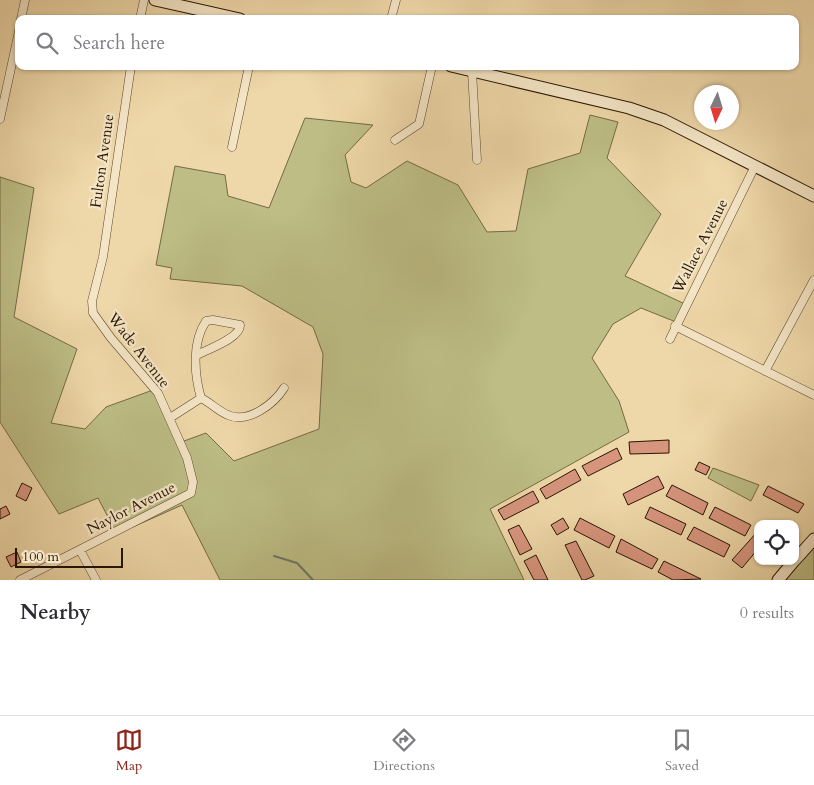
<!DOCTYPE html>
<style>
:root{--surface:#fff;--page:#f2f2f3;--text:#2b2b33;--muted:#7c7c81;--line:#e1e1e2;--accent:#8f2418}
body{margin:0;font-family:Cardo,serif;background:var(--page);color:var(--text)}
.controls{position:absolute;right:15px;bottom:15px;display:grid;overflow:hidden;border-radius:10px;box-shadow:0 1px 4px #0004}
.controls button{width:45px;height:45px;display:grid;place-items:center;padding:0;border:0;border-bottom:1px solid var(--line);background:var(--surface);color:var(--text);font:25px sans-serif}
.compass{position:absolute;left:694px;top:85px;width:45px;height:45px;border-radius:50%;background:var(--surface);box-shadow:0 1px 4px #0004;rotate:184deg}
.scale{position:absolute;left:15px;bottom:12px;width:108px;box-sizing:border-box;padding-left:5px;border:2px solid #2a1601;border-top:0;font-size:14px;line-height:18px;white-space:nowrap;color:#2a1601;-webkit-text-stroke:4px #f4e5c6;paint-order:stroke}
.list{margin:0;padding:0;list-style:none}
h2{display:flex;justify-content:space-between;align-items:center;height:65px;margin:0;padding:0 20px;font-size:21px}
h2 small{font-size:16px;font-weight:400;color:var(--muted)}
.icon{flex:none;width:28px;height:28px;fill:none;stroke:currentColor;stroke-width:2;stroke-linecap:round;stroke-linejoin:round}
.map{position:relative;flex:none;width:814px;height:580px;overflow:hidden}
.search{position:absolute;background:var(--surface);box-shadow:0 1px 4px #0004;left:15px;right:15px;top:15px;height:55px;display:flex;align-items:center;gap:12px;box-sizing:border-box;padding:0 18px;border-radius:10px;color:var(--muted);font-size:19px}
.sheet{height:135px;background:var(--surface)}
nav{display:flex;justify-content:space-around;align-items:center;box-sizing:border-box;height:70px;border-top:1px solid var(--line);background:var(--surface);font-size:14px;color:var(--muted)}
nav a{display:grid;justify-items:center;gap:2px}
nav .on{color:var(--accent)}
.map>svg:first-child{display:block}
</style>
<div class="map">
<svg width="814" height="580" viewBox="0 0 814 580">
<rect width="100%" height="100%" fill="#eed7a8"/>
<filter id="stains"><feTurbulence type="fractalNoise" baseFrequency=".004" numOctaves="4"/><feColorMatrix values="0 0 0 0 .2 0 0 0 0 .09 0 0 0 0 .02 0 0 0 .5 -.17"/></filter>
<radialGradient id="worn" r=".72"><stop offset=".6" stop-color="#630" stop-opacity="0"/><stop offset="1" stop-color="#630" stop-opacity=".3"/></radialGradient>
<path fill="#bdbd85" stroke="#746a43" d="M590 115 618 122 607 158 661 214 625 276 685 304 676 322 641 308 613 324 592 358 619 401 629 432 490 509 524 580H220L182 505 117 534 98 498 59 514 0 422V177L34 188 14 317 77 349 51 423 85 429 106 407 153 390 184 441 206 433 234 461 319 429 323 354 313 327 242 286 170 279 172 268 156 265 175 166 225 175 228 196 269 208 305 118 373 125 345 155 351 182 366 188 407 161 458 185 487 232 516 231 528 169 580 153Z
M713 468 759 485 751 501 708 478Z
M814 542V580H780Z"/>
<g fill="none" stroke-linecap="round" stroke-linejoin="round">
<path stroke="#6d7866" stroke-width="2" d="M274 556 297 563 313 580"/>
</g>
<path fill="#d7957e" stroke="#2a1601" d="M669 440V453L630 454 629 442Z
M617 448 622 459 588 476 582 466Z
M699 462 710 467 706 475 695 470Z
M575 469 581 480 546 499 540 489Z
M658 476 664 488 628 505 623 494Z
M22 483 32 488 26 501 16 496Z
M672 485 708 503 703 515 666 496Z
M768 486 804 504 798 513 763 495Z
M533 491 539 502 504 520 498 510Z
M6 506 10 514 0 519V509Z
M650 507 686 524 681 535 645 518Z
M715 507 751 525 745 536 709 518Z
M563 518 569 528 557 535 551 525Z
M580 518 615 536 609 548 574 530Z
M519 525 532 549 520 555 508 530Z
M694 527 730 545 724 557 687 539Z
M758 531V549L742 568 732 560Z
M621 539 658 559 652 569 616 552Z
M576 541 594 576 585 580H582L565 545Z
M17 552 21 562 11 567 6 557Z
M536 555 548 580H534L524 561Z
M664 561 701 579 673 580 658 572Z"/>
<g fill="none" stroke-linecap="round" stroke-linejoin="round">
<defs>
<path id="street" d="M21 19 25 0
M140 19 144 0
M391 19 396 0
M472 71 477 160
M0 119 19 31
M395 140 419 124 432 66
M232 147 249 66
M675 326 814 395
M670 339 755 166
M197 355C208 349 241 338 240 325L213 320 206 321C192 342 194 374 201 398
M765 371 814 280
M201 398C211 403 218 411 228 415 248 424 274 404 284 388
M170 418 201 398
M80 550 96 580
M20 580 191 493 193 482 187 458 158 393 111 338 93 313 92 301 103 257 131 66"/>
<path id="secondary" d="M155 0 240 19
M451 66 629 108 664 120 814 196
M795 560 814 539
M778 580 794 561"/>
</defs>
<use href="#street" stroke="#5b462b" stroke-width="9"/>
<use href="#secondary" stroke="#2a1601" stroke-width="13"/>
<use href="#street" stroke="#f4e5c6" stroke-width="8"/>
<use href="#secondary" stroke="#f4e5c6" stroke-width="11"/>
</g>
<g text-anchor="middle" dominant-baseline="central" stroke-width="4.5" stroke-linejoin="round" paint-order="stroke">
<g font-size="15" fill="#2a1601" stroke="#f4e5c6">
<text transform="translate(102 161) rotate(-82)">Fulton Avenue</text>
<text transform="translate(700 246) rotate(-63)">Wallace Avenue</text>
<text transform="translate(139 350) rotate(52)">Wade Avenue</text>
<text transform="translate(131 508) rotate(-27)">Naylor Avenue</text>
</g>
</g>
<rect width="100%" height="100%" filter="url(#stains)"/>
<rect width="100%" height="100%" fill="url(#worn)"/>
</svg>
<div class="controls">
<button><svg class="icon" aria-label="locate" viewBox="0 0 24 24"><circle cx="12" cy="12" r="6"/><path d="M12 2v4M12 18v4M2 12h4M18 12h4"/></svg></button>
</div>
<svg class="compass" viewBox="-18 -18 36 36"><path d="M0-13l5 13h-10z" fill="#e53935"/><path d="M0 13l5-13h-10z" fill="#7c7c81"/></svg>
<div class="scale">100 m</div>
<div class="search"><svg class="icon" aria-label="search" viewBox="0 0 24 24"><circle cx="10" cy="10" r="6"/><path d="M15 15l6 6"/></svg>Search here</div>
</div>
<section class="sheet">
<h2>Nearby<small>0 results</small></h2>
<ul class="list">
</ul>
</section>
<nav>
<a class="on"><svg class="icon" aria-label="map" viewBox="0 0 24 24"><path d="M3 6l6-2 6 2 6-2v14l-6 2-6-2-6 2zM9 4v14M15 6v14"/></svg>Map</a>
<a><svg class="icon" aria-label="directions" viewBox="0 0 24 24"><path d="M12 3l9 9-9 9-9-9zM9 14v-3h6M13 9l2 2-2 2"/></svg>Directions</a>
<a><svg class="icon" aria-label="saved" viewBox="0 0 24 24"><path d="M7 4h10v16l-5-4-5 4z"/></svg>Saved</a>
</nav>
